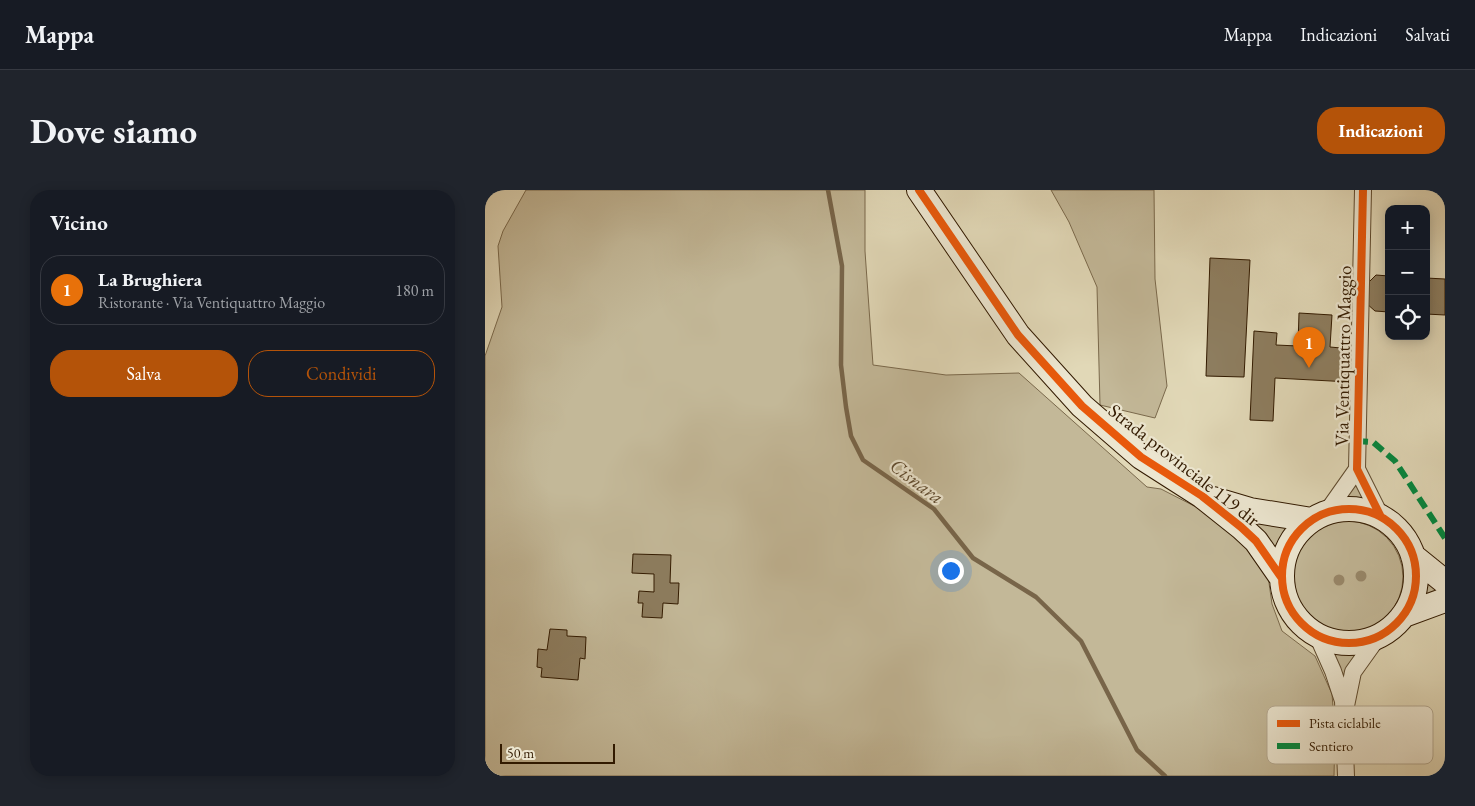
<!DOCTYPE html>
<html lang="it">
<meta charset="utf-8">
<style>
:root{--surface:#171b24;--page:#20242c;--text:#f1f3f6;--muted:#9ea1a6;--line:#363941;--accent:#b45309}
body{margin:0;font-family:"EB Garamond",serif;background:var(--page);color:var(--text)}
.controls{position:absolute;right:15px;top:15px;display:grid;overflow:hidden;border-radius:10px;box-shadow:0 2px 12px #0003}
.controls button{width:45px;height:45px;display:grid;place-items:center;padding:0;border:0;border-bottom:1px solid var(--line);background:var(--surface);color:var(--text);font:25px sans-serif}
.scale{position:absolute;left:15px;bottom:12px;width:115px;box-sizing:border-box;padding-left:5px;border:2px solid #321a00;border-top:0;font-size:14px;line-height:18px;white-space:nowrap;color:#321a00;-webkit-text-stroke:4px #ece6d0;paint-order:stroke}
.you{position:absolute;left:465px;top:380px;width:18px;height:18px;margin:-12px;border:4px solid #fff;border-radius:50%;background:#1a73e8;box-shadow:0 0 0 8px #1a73e833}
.badge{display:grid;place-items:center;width:32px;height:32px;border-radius:50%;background:var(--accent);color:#fff;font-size:16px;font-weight:700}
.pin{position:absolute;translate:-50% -41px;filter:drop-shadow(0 1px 2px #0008)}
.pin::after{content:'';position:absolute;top:26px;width:18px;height:15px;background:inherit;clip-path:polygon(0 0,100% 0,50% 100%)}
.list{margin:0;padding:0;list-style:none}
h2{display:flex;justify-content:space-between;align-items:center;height:65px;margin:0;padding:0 20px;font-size:21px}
h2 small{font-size:16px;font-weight:400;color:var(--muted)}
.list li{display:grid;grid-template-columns:32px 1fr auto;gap:15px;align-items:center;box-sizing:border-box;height:70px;margin:0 10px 10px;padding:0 10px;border:1px solid var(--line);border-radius:20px}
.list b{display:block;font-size:19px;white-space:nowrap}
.list p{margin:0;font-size:16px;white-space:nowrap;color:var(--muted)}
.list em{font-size:16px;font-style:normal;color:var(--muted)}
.actions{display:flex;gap:10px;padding:15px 20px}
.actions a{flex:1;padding:11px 0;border:1px solid var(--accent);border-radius:20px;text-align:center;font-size:18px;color:var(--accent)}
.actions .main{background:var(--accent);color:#fff}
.icon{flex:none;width:28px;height:28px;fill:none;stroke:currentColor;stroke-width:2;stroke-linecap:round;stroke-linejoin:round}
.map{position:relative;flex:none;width:960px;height:586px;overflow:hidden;border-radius:20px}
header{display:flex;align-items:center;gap:30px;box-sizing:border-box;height:70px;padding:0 25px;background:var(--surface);border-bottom:1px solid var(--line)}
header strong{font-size:24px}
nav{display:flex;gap:28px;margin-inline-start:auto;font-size:18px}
.intro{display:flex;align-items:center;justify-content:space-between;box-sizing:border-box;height:120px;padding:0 30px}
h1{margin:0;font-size:35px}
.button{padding:12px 22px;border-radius:20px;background:var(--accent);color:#fff;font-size:18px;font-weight:700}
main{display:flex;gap:30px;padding:0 30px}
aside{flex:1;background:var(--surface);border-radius:20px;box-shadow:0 2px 12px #0003}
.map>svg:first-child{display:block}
</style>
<header>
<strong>Mappa</strong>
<nav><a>Mappa</a><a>Indicazioni</a><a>Salvati</a></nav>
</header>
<div class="intro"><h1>Dove siamo</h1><a class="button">Indicazioni</a></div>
<main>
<aside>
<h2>Vicino<small></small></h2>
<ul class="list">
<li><span class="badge" style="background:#e8710a">1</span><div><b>La Brughiera</b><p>Ristorante · Via Ventiquattro Maggio</p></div><em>180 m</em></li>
</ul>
<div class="actions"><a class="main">Salva</a><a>Condividi</a></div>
</aside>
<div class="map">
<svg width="960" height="586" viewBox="0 0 960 586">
<rect width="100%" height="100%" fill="#e1d8b7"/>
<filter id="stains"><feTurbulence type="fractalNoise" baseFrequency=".004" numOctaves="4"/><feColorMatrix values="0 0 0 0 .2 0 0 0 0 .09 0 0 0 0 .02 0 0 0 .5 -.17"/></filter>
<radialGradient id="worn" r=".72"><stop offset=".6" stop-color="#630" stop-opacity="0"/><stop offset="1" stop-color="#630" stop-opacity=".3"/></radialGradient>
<path fill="#c3b898" stroke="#7a694c" d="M41 0H380V61L388 175 461 185 534 183 662 297 676 299 717 320 767 360 783 386 787 414 797 441 830 466 847 504 850 543 849 586H0V166L17 117 13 56 18 41Z
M566 0H669L670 89 682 196 670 228 615 215 612 97 584 32Z
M870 293 879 311H858Z
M760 328 804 338 797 347 790 364Z
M806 387a56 56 0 1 1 112 0a56 56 0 1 1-112 0Z
M938 385 960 395 934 412Z
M847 461H873L858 486Z"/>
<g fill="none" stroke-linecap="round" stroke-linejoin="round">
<path stroke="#786549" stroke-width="4.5" d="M343 0 357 76 356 175 361 217 366 246 378 270 449 319 488 368 551 407 596 451 652 560 680 586"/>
</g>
<path fill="#8d7d5f" stroke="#321a00" d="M725 68 765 70 759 187 721 186Z
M891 85 904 86V122L890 121 881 113 883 93Z
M941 88 960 89V125L941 124Z
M814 123 847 125 845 157 867 159 865 192 790 188 788 231 765 230 769 141 792 143 791 155 813 156Z
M148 364 186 365 185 393H194L193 414 178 413 177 428 157 427 158 413H153L154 401 169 402V384L147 383Z
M65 439 82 440V446L101 447 100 469 95 468 93 490 56 487 57 478 52 477 53 459 62 460Z"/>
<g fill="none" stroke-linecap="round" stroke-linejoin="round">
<defs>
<path id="street" d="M878 0 872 279 896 327
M841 323 872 279
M832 445 848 481 858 511 861 586
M861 516 868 482 893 447"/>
<path id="secondary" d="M434 0 533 145 597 216 656 267 717 306 756 337 771 351 796 387
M728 309 765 320 827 330
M797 386a67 67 0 1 1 134 0a67 67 0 1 1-134 0Z
M928 366 960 392
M919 425 960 410"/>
</defs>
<use href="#street" stroke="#5e4a2e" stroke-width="18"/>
<use href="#secondary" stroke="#321a00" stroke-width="26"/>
<use href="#street" stroke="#ece6d0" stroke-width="16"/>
<use href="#secondary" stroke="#ece6d0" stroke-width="24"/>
<path stroke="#00873e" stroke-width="6" stroke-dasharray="12 6" stroke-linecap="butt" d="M871 251 888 252 910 271 960 348"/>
<defs>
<path id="cycleway" d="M434 0 533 145 597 216 656 267 717 306 756 337 771 351 796 387
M878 0 872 279 896 327
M797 386a67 67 0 1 1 134 0a67 67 0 1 1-134 0Z"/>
</defs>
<use href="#cycleway" stroke="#ece6d0" stroke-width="11"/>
<use href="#cycleway" stroke="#e8590c" stroke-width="8"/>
</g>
<g fill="#99896c">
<circle cx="876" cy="386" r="5.5"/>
<circle cx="854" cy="390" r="5.5"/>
</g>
<g text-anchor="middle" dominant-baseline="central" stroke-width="4.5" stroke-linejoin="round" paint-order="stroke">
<g font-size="19" fill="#321a00" stroke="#ece6d0">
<text transform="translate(858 166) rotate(-89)">Via Ventiquattro Maggio</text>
<text transform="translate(699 275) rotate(38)">Strada provinciale 119 dir</text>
</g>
<g font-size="20" font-style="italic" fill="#604c30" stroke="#ece6d0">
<text transform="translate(432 291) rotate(37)">Cisnara</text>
</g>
</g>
<rect x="782" y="516" width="166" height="58" rx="8" fill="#ece6d0" stroke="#b4a992" stroke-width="1"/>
<rect x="792" y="530" width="23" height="7" fill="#e8590c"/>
<rect x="792" y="553" width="23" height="6" fill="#00873e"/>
<g font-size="14" fill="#321a00">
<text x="824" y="538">Pista ciclabile</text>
<text x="824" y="561">Sentiero</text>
</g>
<rect width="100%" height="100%" filter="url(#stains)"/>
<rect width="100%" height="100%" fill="url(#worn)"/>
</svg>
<div class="controls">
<button>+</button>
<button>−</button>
<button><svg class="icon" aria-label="locate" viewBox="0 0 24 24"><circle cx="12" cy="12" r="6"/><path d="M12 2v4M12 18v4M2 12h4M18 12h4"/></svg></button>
</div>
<div class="scale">50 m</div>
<div class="you"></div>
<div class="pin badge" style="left:824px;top:178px;background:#e8710a">1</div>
</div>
</main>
